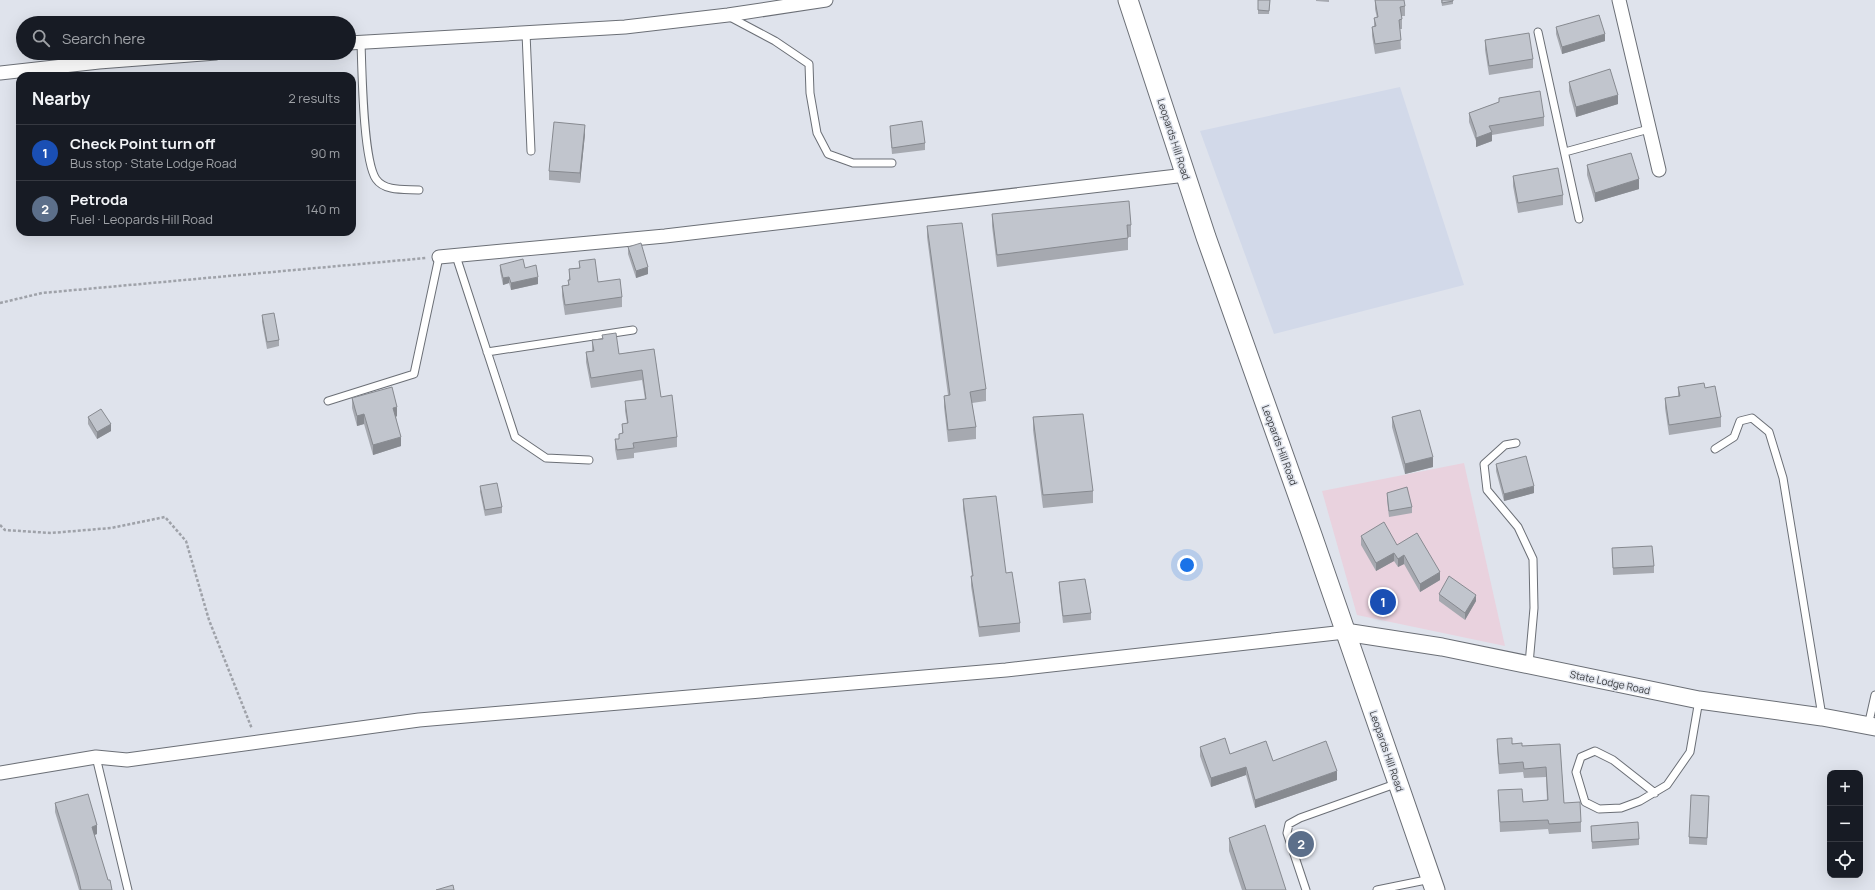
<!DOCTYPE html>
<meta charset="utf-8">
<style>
:root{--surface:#171b24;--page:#20242c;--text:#f1f3f6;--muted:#9ea1a6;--line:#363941;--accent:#497a04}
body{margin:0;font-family:Manrope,sans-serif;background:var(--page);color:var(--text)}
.controls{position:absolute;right:12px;bottom:12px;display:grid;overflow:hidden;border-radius:8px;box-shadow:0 4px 16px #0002}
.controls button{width:36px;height:36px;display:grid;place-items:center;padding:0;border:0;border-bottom:1px solid var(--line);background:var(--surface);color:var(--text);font:20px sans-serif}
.you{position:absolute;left:1187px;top:565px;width:14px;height:14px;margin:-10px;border:3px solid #fff;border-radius:50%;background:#1a73e8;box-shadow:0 0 0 6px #1a73e833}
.badge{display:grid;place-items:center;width:26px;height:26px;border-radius:50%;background:var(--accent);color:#fff;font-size:13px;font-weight:700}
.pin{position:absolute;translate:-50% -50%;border:2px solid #fff;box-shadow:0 1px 4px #0006}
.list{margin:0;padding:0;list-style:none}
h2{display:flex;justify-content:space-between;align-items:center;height:52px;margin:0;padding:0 16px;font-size:17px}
h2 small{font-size:13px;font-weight:400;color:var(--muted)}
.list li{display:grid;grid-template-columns:26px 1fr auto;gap:12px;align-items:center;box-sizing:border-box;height:56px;padding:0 16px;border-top:1px solid var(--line)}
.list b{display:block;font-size:15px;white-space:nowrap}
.list p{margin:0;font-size:13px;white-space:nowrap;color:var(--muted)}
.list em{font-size:13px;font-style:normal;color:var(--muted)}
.icon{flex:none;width:22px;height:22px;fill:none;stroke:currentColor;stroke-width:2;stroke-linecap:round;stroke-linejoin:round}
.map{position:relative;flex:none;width:1875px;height:890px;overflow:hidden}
.search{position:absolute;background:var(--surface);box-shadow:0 4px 16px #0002;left:16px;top:16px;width:340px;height:44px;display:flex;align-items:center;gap:10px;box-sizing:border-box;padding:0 14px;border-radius:22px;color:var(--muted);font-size:15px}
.panel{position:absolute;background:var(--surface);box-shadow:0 4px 16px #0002;left:16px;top:72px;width:340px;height:164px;border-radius:12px}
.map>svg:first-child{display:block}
</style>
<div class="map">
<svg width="1875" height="890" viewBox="0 0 1875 890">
<rect width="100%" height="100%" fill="#dfe3ec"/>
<path fill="#e9d2de" d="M1464 463 1505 646 1357 615 1322 491Z"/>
<path fill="#d2d9e9" d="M1400 87 1464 285 1274 334 1200 131Z"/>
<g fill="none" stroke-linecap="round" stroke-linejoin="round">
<defs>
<path id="service" d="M728 16 775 41 809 64 810 93 817 133 828 154 853 163H892
M1538 32 1579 219
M526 33 531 151
M361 42C362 70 363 160 376 179 385 192 406 189 419 190
M1565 152 1649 129
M456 256 515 437 546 458 589 460
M487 352 633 330
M328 401 414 374 439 257
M1516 443 1505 445 1484 464 1487 490 1518 527 1533 559 1534 608 1529 664
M1715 449 1734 437 1740 421 1752 418 1769 432 1783 478 1822 716
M1868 726 1875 695
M96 757 128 890
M1655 793 1613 760 1595 751 1581 757 1576 772 1585 802 1599 809 1621 808 1640 801 1667 785 1690 752 1699 700
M1306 890 1287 833 1289 824 1300 818 1398 783
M1377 890 1431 879"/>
<path id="minor" d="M1619 0 1659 170
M349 43 625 27 728 15 826 0
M0 73 99 62 216 53
M439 257 665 236 1186 175
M0 773 96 757 127 760 419 720 1006 670 1345 632"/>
<path id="tertiary" d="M1345 632 1442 647 1699 700 1822 717 1875 727"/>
<path id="secondary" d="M1128 0 1206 237 1312 535 1435 890"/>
</defs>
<use href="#service" stroke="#6b6f76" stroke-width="9"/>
<use href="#minor" stroke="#6b6f76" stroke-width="15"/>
<use href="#tertiary" stroke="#6b6f76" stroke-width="19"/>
<use href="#secondary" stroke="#6b6f76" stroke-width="21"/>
<path stroke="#9fa2a9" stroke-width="2.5" stroke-dasharray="3 2" stroke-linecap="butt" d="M0 303 42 293 426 258
M0 525 5 530 51 533 111 528 165 517 186 541 209 620 252 729"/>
<use href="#service" stroke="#fff" stroke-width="7"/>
<use href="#minor" stroke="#fff" stroke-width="13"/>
<use href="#tertiary" stroke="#fff" stroke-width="17"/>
<use href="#secondary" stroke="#fff" stroke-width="19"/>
</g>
<path fill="#a6a9b0" d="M1258 0H1270L1269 14H1258Z
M1316 0H1329V2L1316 1Z
M1375 0 1405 6V16H1402V29H1400L1401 49 1375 54 1372 36V27H1374V18H1377L1375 9Z
M1441 0H1453V4L1442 6Z
M1556 27 1605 41 1562 54 1556 34Z
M1485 40 1533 59V68L1489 75 1485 50Z
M1569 82 1618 104 1576 117 1569 91Z
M1499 98 1544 117V126L1492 135V141L1476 147V141L1469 122V113L1499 102Z
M890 126 925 143V150L892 154 890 132Z
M585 134 580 183 549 180V171Z
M1587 165 1639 189 1595 202 1587 175Z
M1513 176 1563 195V205L1518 213 1513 186Z
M992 214 1131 225V237H1128V250L997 267 992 226Z
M927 226 986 389V401L972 403 976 427V439L948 442 944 407V396L948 395 927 237Z
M628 247 648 274 636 278 628 254Z
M579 261 598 282 622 297V307L565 315 562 296V286L568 285V280H569V269L579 268Z
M500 265 525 268 538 284 511 290 509 283 503 285 500 271Z
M262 315 279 340V346L267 349 262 322Z
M602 335 619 354 654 349 661 397 677 437V447L634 453V458L617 460 615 449V439H619V434H622V424L627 423 625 411V401L645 399 642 380 591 388 586 362V352L592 351V340L602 339Z
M1678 387 1705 388 1721 417V427L1669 435 1665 408V398L1678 396Z
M352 398 397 416 396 417 401 446 373 455 364 424 357 426 352 408Z
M88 417 111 431 97 439 88 424Z
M1033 417 1093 491V503L1043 508 1033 430Z
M1392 417 1433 467 1405 474 1392 427Z
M1496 464 1534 493 1504 501 1496 471Z
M480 486 502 507V513L485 516 480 492Z
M1387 493 1412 507V513L1389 517 1387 500Z
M963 499 1006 573 1020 623V632L979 637 971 586V576H972L963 509Z
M1361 536 1397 545 1440 580 1420 592 1404 564 1398 567 1394 561 1376 571 1361 545Z
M1612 548 1654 566V573L1613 575Z
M1059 582 1091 613V620L1063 623 1059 589Z
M1439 594 1476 601 1465 620 1439 601Z
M1497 739 1522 746 1560 744 1564 803 1581 822V832L1549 834 1548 829 1500 832 1498 790 1523 802 1547 800 1546 777 1524 778 1523 772 1499 774 1497 749Z
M1200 747 1230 754 1273 761 1337 780 1255 808 1246 775 1211 787 1200 756Z
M55 803 97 834 94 835 108 880 112 890H79L55 812Z
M1709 803 1707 845 1689 844V837Z
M1591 826 1639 839V845L1592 849Z
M1229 838 1286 890H1242L1229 851Z"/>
<path fill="#878a90" d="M1605 34V41L1562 54V47Z
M1618 95V104L1576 117V107Z
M585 125V134L580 183V173Z
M1492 132V141L1476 147V138Z
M1639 179V189L1595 202V193Z
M648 267V274L636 278V271Z
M509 277V283L503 285V278Z
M538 277V284L511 290V283Z
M397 407V416L393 418V408Z
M364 414V424L357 426V416Z
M111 424V431L97 439V432Z
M401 437V446L373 455V445Z
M1433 457V467L1405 474V464Z
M1534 486V493L1504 501V494Z
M1394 553V561L1376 571V563Z
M1404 555V564L1398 567V559Z
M1440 572V580L1420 592V584Z
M1476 595V601L1465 620V613Z
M1246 767V775L1211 787V778Z
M1337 771V780L1255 808V800Z
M97 825V834L92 836V827Z"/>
<path fill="#c1c5cd" stroke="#878a90" d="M1258 0H1270L1269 11 1258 10Z
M1375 0H1404L1405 6 1400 7 1402 19 1399 20 1401 40 1375 44 1372 27 1376 26 1374 18 1378 17Z
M1442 0H1453V1L1442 3Z
M1599 15 1605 34 1562 47 1556 27Z
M1529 33 1533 59 1489 66 1485 40Z
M1610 69 1618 95 1576 107 1569 82Z
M1540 91 1544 117 1489 126 1492 132 1476 138V133L1469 113 1499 102V98Z
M922 121 925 143 892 148 890 126Z
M554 122 585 125 580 173 549 171Z
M1631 153 1639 179 1595 193 1587 165Z
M1558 168 1563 195 1518 203 1513 176Z
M1129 201 1131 225H1127L1128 238 997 255 992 214Z
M962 223 986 389 970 392 976 427 948 430 944 396 950 395 927 226Z
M641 243 648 267 636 271 628 247Z
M523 259 525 268 536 265 538 277 511 283 509 277 503 278 500 265Z
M595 259 598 282 620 279 622 297 565 305 562 286 569 285 568 280H570L569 269 580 268 579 261Z
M274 313 279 340 267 342 262 315Z
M616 333 619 354 654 349 661 397 672 395 677 437 633 443 634 448 617 450 615 439H619V434L623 433 622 424 628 423 625 401 646 399 642 370 591 378 586 352 594 351 592 340 603 339 602 335Z
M1704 383 1705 388 1715 386 1721 417 1669 425 1665 398 1680 396 1678 387Z
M392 387 397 407 393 408 401 437 373 445 364 414 357 416 352 398Z
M101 409 111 424 97 432 88 417Z
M1420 410 1433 457 1405 464 1392 417Z
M1083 414 1093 491 1043 495 1033 417Z
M1526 456 1534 486 1504 494 1496 464Z
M497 483 502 507 485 510 480 486Z
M1407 487 1412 507 1389 511 1387 493Z
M996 496 1006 573 1012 572 1020 623 979 627 971 576H973L963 499Z
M1384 522 1397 545 1417 533 1440 572 1420 584 1404 555 1398 559 1394 553 1376 563 1361 536Z
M1652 546 1654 566 1613 568 1612 548Z
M1449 576 1476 595 1465 613 1439 594Z
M1085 579 1091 613 1063 616 1059 582Z
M1225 738 1230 754 1266 741 1273 761 1326 741 1337 771 1255 800 1246 767 1211 778 1200 747Z
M1512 738V744L1522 743V746L1560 744 1564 803 1580 802 1581 822 1549 824 1548 820 1500 822 1498 790 1522 789 1523 802 1548 800 1546 767 1524 769 1523 762 1499 764 1497 739Z
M88 794 97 825 92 827 108 880H110L112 890H81L78 876 55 803Z
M1691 795 1709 796 1707 838 1689 837Z
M1638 822 1639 839 1592 842 1591 826Z
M1265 825 1286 890H1246L1229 838Z
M453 885 454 890H436Z"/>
<g text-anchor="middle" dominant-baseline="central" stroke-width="3" stroke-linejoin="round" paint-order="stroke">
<g font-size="10" fill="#3a3c3f" stroke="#dfe3ec">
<text transform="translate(1174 139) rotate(72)">Leopards Hill Road</text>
<text transform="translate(1280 445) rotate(70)">Leopards Hill Road</text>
<text transform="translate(1610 682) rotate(12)">State Lodge Road</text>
<text transform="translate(1387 751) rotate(71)">Leopards Hill Road</text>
</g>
</g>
</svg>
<div class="controls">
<button>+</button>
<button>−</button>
<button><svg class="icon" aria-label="locate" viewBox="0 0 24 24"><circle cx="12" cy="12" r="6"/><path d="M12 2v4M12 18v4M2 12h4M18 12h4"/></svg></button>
</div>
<div class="you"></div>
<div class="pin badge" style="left:1383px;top:602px;background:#1a4fb4">1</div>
<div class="pin badge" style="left:1301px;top:844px;background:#5c6f8a">2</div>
<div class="search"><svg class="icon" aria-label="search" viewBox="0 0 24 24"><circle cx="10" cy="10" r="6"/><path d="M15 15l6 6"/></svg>Search here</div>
<section class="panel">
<h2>Nearby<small>2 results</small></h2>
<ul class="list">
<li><span class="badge" style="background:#1a4fb4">1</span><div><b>Check Point turn off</b><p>Bus stop · State Lodge Road</p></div><em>90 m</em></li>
<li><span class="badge" style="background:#5c6f8a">2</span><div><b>Petroda</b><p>Fuel · Leopards Hill Road</p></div><em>140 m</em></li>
</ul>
</section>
</div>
